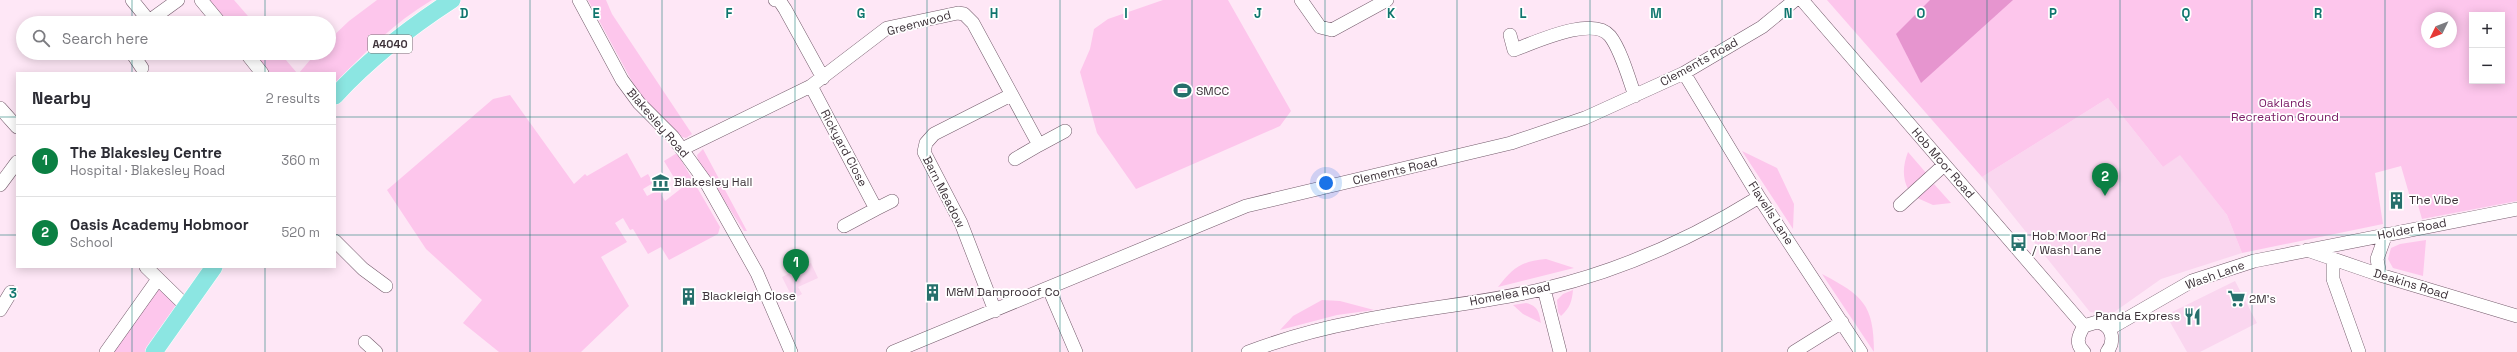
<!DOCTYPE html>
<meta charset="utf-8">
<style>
:root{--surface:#fff;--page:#f2f2f3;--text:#2b2b33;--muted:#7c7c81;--line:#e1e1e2;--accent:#0b8043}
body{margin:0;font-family:"Space Grotesk",sans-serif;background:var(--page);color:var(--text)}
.controls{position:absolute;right:12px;top:12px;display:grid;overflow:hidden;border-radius:0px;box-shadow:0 2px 10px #0003}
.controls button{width:36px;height:36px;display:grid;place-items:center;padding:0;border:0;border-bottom:1px solid var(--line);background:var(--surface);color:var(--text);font:20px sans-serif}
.compass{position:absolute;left:2421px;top:12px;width:36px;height:36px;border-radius:50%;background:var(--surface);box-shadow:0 2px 10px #0003;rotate:227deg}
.you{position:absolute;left:1326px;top:183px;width:14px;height:14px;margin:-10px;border:3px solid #fff;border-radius:50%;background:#1a73e8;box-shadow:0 0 0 6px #1a73e833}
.badge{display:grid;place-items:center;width:26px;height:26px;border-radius:50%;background:var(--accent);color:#fff;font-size:13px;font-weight:700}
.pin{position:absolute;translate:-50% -33px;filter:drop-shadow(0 1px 2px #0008)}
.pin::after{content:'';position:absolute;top:21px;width:14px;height:12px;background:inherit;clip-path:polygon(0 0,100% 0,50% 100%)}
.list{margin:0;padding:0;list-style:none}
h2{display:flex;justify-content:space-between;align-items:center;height:52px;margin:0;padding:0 16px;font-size:17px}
h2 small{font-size:13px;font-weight:400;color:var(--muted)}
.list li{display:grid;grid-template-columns:26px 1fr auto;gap:12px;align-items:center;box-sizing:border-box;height:72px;padding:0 16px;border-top:1px solid var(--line)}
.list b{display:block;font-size:15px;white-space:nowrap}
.list p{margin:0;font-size:13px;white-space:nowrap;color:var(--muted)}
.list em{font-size:13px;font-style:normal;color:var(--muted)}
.icon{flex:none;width:22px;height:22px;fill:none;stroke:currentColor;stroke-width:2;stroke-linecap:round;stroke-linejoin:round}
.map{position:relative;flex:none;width:2517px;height:352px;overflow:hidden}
.search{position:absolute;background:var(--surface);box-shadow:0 2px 10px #0003;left:16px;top:16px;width:320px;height:44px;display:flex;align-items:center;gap:10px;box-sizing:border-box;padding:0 14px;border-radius:22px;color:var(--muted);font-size:15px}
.panel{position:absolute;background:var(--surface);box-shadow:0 2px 10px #0003;left:16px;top:72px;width:320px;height:196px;border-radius:0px}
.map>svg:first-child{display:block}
</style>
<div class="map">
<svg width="2517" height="352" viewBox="0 0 2517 352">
<rect width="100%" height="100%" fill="#fee7f6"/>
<path fill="#fad6ef" d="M2108 98 2163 167 2180 154 2227 215 2242 253 2161 279 2110 315 2090 312 1982 177Z
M811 263 818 278 798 287 802 294 793 299 782 277Z
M2235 281 2257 323 2200 352H2187L2166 315Z"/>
<path fill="#fdc6ec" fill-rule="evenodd" d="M207 0H234L254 23H226Z
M377 0H432C395 22 363 53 335 85V73H299L316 53H329V40L349 21Z
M588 0H606L612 14 692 134 686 138 682 137 641 98Z
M1163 0H1228L1291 111 1280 126 1136 189 1097 133 1080 72 1090 49 1094 29 1108 19Z
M1827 0H2517V201L2422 219 2418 205 2410 197 2401 166 2375 173 2383 224 2242 253 2227 215 2180 155 2163 167 2108 98 1982 177ZM2472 15H2502V81H2472ZM2427 18H2451V42H2427Z
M252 53H280L297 73H269Z
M510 95 574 184 585 174 587 176 627 153 641 178 648 174 653 183 643 189 647 196 659 190 665 201 683 187 679 180 676 181 664 161 677 153 720 227 718 234 669 260 661 247 648 254 633 229 630 230 623 218 615 223 627 242 601 257 629 306 581 352H499L463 323 482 300 426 249 387 190 493 99Z
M703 149 747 231H744L698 160 697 155Z
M1742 151 1777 168 1794 204 1793 229Z
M1908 152 1927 174 1908 189C1902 177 1903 165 1908 152Z
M1934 184 1951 203 1933 205 1915 197Z
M2426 240 2423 276 2393 268 2388 259 2391 248 2400 244Z
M1546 259 1574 268 1498 287C1513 268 1521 261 1546 259Z
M1822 274C1862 295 1874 304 1874 352Z
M158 286 179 305 145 352H113Z
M1573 290C1572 301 1570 308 1561 316L1558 312 1557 300 1563 294Z
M1322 300 1340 301 1374 310 1337 315 1280 330 1293 316Z
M1526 303C1538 306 1539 312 1541 323L1523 314 1513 305Z"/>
<path fill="#e695cf" d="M1930 0H2013L1921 83 1896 34Z"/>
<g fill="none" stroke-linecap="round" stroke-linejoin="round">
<defs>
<path id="minor" d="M132 0 149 21 178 0
M201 0 220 23
M579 0 622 80 639 103 673 137 707 184 757 273 791 352
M775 0H779L785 9 823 78
M1301 0 1320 27 1332 30 1387 0
M1802 0 2084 326
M1510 35 1514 50C1536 42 1593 15 1610 36 1621 50 1629 79 1635 96
M132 53 142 68
M246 53 262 73
M1684 73 1759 197 1861 352
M811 86 876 209 844 226
M0 108 17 127
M682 149 811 86 887 28 958 13 964 14 973 23 1039 145 1065 131
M1015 159 1039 145
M0 185 17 162
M1900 205 1944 165
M876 209 892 201
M335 241 363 269 386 286
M2307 250 2380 275 2517 316
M2333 260V279L2359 352
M146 267 187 307
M2380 275 2377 259 2386 234
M1049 289 1076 352
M1544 289 1560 352
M0 310 11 292
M995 311 961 223 924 152 926 143 934 134 1011 95
M2109 329 2192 281 2254 261 2517 209
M365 342 376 352
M106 352 158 279
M893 352 1246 206 1511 143 1585 118 1684 73 1762 27 1795 0
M1248 352C1283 339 1318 329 1355 322 1417 308 1481 304 1543 289 1620 271 1693 238 1759 197
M1794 352 1842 322
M2084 352C2075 344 2078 336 2084 326L2097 322C2112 325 2116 340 2107 352"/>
<path id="major" d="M335 96C370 58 409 28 452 0
M154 352 214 267"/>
</defs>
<use href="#minor" stroke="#735b6b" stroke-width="14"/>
<use href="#major" stroke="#fff" stroke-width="18"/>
<use href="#minor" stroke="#fff" stroke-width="13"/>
<use href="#major" stroke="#8ce6e2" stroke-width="17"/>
</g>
<path fill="none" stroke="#0f766e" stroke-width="1" stroke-opacity="0.55" d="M132 0V23M265 0V23M397 0V352M530 0V352M662 0V352M795 0V352M927 0V352M1060 0V352M1192 0V352M1325 0V352M1457 0V352M1590 0V352M1722 0V352M1855 0V352M1987 0V352M2120 0V352M2252 0V352M2385 0V352M132 53V73M265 53V73M0 117H17M335 117H2517M0 235H17M335 235H2517M132 267V352M265 267V352"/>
<defs>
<symbol id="stadium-bare" viewBox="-9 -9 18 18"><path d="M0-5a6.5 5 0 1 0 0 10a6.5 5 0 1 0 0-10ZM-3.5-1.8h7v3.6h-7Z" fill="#26706c" stroke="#fff" stroke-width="2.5" paint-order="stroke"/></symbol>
<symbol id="museum-bare" viewBox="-9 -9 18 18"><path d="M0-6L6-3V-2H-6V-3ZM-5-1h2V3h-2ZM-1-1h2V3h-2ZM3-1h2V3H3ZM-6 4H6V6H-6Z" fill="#26706c" stroke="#fff" stroke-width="2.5" paint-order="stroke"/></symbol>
<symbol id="building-bare" viewBox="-9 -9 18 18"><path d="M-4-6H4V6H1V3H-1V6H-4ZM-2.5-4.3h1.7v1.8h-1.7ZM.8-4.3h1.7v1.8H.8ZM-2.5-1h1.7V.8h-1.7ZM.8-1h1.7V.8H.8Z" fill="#26706c" stroke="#fff" stroke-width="2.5" paint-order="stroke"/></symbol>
<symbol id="bus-bare" viewBox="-9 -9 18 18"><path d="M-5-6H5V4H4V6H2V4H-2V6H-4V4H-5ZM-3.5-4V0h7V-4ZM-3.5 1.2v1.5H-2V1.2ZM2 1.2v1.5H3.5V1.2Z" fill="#26706c" stroke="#fff" stroke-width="2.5" paint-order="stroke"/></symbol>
<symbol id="supermarket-bare" viewBox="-9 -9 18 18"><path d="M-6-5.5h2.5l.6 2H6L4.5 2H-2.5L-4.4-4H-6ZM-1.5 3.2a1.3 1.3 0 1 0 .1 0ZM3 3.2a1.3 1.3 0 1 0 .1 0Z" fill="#26706c" stroke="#fff" stroke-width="2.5" paint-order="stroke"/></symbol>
<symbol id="restaurant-bare" viewBox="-9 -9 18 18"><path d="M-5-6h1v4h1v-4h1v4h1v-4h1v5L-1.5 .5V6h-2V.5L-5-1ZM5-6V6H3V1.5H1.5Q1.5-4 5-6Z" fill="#26706c" stroke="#fff" stroke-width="2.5" paint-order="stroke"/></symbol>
</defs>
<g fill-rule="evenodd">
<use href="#stadium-bare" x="1170" y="78" width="25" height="25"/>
<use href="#museum-bare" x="648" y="170" width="25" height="25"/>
<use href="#building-bare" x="2384" y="188" width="25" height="25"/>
<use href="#bus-bare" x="2006" y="230" width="25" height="25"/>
<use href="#building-bare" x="920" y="280" width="25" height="25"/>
<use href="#building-bare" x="676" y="284" width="25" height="25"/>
<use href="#supermarket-bare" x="2224" y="286" width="25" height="25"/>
<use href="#restaurant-bare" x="2180" y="304" width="25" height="25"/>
</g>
<g text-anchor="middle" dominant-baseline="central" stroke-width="3.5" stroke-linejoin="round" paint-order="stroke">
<rect fill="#fff" stroke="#777074" stroke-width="1" x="368" y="35" width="44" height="18" rx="3"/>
<g font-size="11" font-weight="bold" fill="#3d3239">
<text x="390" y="44">A4040</text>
</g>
<g font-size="12" fill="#3d3239" stroke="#fff">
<text transform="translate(919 23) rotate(-15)">Greenwood</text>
<text transform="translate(1699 62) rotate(-29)">Clements Road</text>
<text transform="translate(658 123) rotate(49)">Blakesley Road</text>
<text transform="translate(844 148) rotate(62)">Rickyard Close</text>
<text transform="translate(1943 163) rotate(49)">Hob Moor Road</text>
<text transform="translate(1395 171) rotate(-13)">Clements Road</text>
<text transform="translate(944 192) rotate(63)">Barn Meadow</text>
<text transform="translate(1771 213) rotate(57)">Flavells Lane</text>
<text transform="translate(2412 229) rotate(-11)">Holder Road</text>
<text transform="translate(2215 275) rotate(-20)">Wash Lane</text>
<text transform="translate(2411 284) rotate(17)">Deakins Road</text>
<text transform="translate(1510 294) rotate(-11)">Homelea Road</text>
</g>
<g font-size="12" fill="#3d3239" stroke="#fff" text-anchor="start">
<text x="1196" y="91">SMCC</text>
<text x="674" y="182">Blakesley Hall</text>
<text x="2409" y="200">The Vibe</text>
<text x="2032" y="236">Hob Moor Rd<tspan x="2032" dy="14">/ Wash Lane</tspan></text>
<text x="946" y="292">M&amp;M Damprooof Co</text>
<text x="702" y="296">Blackleigh Close</text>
<text x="2249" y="299">2M's</text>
<text x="2180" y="316" text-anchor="end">Panda Express</text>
</g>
<g font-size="12" fill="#7a1c66" stroke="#fff">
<text x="2285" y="103">Oaklands<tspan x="2285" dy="14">Recreation Ground</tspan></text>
</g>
</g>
<g font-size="13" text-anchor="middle" font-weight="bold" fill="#0f766e" stroke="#fff" stroke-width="3.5" stroke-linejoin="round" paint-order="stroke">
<text x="464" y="18">D</text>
<text x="596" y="18">E</text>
<text x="729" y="18">F</text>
<text x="861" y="18">G</text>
<text x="994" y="18">H</text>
<text x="1126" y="18">I</text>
<text x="1258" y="18">J</text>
<text x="1391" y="18">K</text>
<text x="1523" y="18">L</text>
<text x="1656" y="18">M</text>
<text x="1788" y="18">N</text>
<text x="1921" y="18">O</text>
<text x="2053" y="18">P</text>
<text x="2186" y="18">Q</text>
<text x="2318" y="18">R</text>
<text x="13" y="298">3</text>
</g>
</svg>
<div class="controls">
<button>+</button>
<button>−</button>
</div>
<svg class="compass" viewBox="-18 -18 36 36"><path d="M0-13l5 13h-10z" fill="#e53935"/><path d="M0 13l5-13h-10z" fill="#7c7c81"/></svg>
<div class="you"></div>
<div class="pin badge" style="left:796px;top:282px">1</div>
<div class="pin badge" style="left:2105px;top:196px">2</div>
<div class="search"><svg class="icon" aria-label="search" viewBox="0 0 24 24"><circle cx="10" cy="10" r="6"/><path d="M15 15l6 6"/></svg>Search here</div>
<section class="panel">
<h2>Nearby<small>2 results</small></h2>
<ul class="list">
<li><span class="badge">1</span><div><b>The Blakesley Centre</b><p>Hospital · Blakesley Road</p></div><em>360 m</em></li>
<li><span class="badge">2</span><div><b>Oasis Academy Hobmoor</b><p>School</p></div><em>520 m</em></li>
</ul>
</section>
</div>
